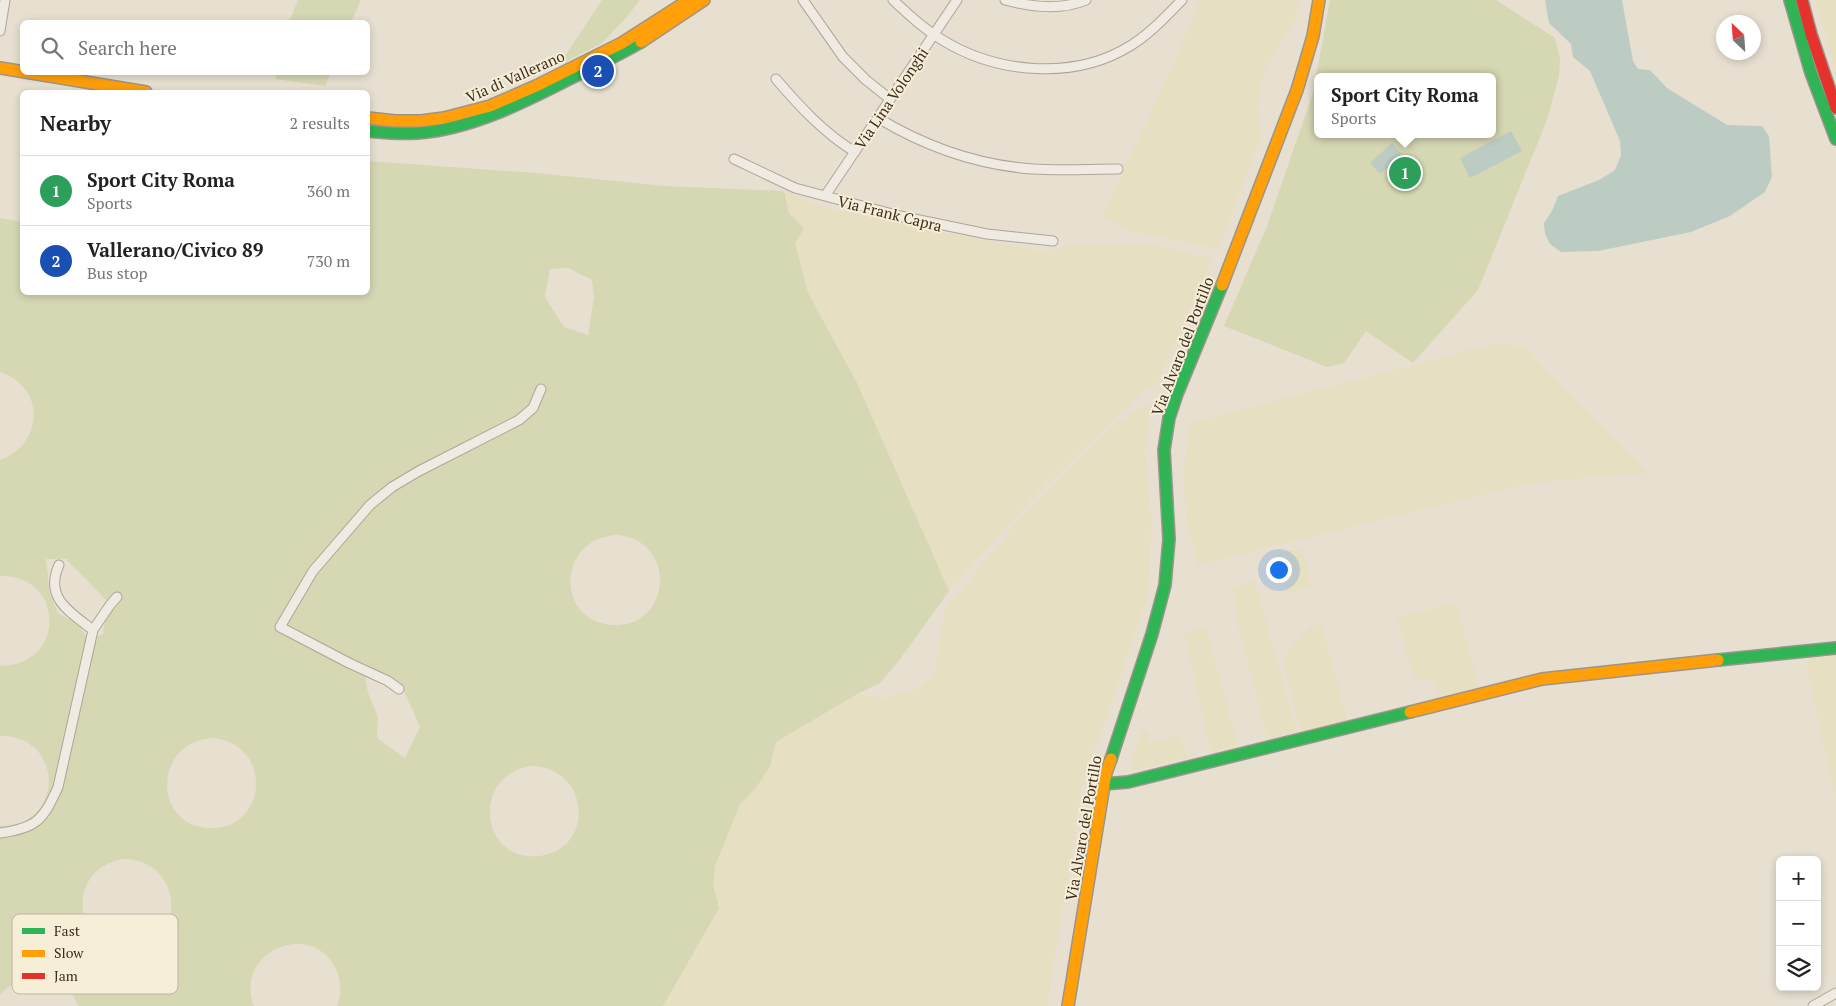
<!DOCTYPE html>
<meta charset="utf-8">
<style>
:root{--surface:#fff;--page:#f2f2f2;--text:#222;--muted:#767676;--line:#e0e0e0;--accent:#786c5e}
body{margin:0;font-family:"PT Serif",serif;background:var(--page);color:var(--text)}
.controls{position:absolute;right:15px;bottom:15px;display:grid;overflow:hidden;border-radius:8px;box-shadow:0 2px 8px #0003}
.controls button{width:45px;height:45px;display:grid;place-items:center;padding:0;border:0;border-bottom:1px solid var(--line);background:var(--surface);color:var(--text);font:25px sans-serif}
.compass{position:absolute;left:1716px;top:15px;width:45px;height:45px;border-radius:50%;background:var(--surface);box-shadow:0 2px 8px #0003;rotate:335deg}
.you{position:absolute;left:1278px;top:569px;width:18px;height:18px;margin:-12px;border:4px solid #fff;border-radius:50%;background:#1a73e8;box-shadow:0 0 0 8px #1a73e833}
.badge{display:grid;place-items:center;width:32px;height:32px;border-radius:50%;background:var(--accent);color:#fff;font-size:16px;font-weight:700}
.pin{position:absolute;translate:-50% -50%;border:2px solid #fff;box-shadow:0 1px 5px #0006}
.popup{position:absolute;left:1314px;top:73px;width:182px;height:65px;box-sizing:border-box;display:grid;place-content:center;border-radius:8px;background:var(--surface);filter:drop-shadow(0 1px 4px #0005);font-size:16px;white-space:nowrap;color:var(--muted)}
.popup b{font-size:19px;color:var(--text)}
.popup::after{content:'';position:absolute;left:50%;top:100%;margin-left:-10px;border:10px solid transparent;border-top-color:var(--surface)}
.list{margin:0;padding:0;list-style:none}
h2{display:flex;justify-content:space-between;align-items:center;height:65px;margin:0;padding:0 20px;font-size:21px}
h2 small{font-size:16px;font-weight:400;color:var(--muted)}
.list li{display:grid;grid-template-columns:32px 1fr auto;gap:15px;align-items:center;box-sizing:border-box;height:70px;padding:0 20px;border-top:1px solid var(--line)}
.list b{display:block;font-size:19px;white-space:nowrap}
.list p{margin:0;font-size:16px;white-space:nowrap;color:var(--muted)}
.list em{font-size:16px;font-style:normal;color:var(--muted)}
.icon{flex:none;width:28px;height:28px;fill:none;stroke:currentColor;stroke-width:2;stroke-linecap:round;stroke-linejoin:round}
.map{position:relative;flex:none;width:1836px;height:1006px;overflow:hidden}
.search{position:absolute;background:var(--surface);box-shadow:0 2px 8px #0003;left:20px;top:20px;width:350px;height:55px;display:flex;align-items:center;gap:12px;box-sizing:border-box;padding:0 18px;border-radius:8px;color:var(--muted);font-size:19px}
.panel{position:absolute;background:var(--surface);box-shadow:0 2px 8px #0003;left:20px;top:90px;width:350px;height:205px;border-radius:8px}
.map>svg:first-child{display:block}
</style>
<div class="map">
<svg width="1836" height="1006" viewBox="0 0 1836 1006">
<rect width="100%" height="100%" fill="#e7e0d1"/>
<path fill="#e6dfc2" d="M1200 0H1299L1296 19 1264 71 1257 108 1262 134 1218 249 1130 231 1102 216 1173 65Z
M1815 0H1836V81L1831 55Z
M784 191 823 207 1023 248 1046 251 1076 243 1157 245 1212 259 1156 386 1143 391 1031 499 949 591 857 383 808 293 795 243 804 228 789 213Z
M1497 343 1525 347 1649 473 1531 483 1198 565 1187 525 1183 476 1189 423Z
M1146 403 1151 407 1145 449 1151 515 1150 574 1145 603 1112 702 1083 780 1047 1006H663L719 908 713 884 715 866 740 804 755 789 770 767 776 742 857 694 885 698 918 689 929 680 935 669 945 610 1024 514 1109 430Z
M1302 548 1312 587 1287 594 1275 554Z
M1255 581 1297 732 1267 738 1235 614 1237 610 1232 587Z
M1456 602 1479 687 1438 697 1434 678 1415 682 1397 618Z
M1317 624 1322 626 1347 720 1301 732 1283 663 1284 656 1307 630Z
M1206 627 1238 746 1211 753 1184 632Z
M1836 656V803L1806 664 1810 658Z
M1141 730 1148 732 1151 743 1179 735 1187 757 1130 771Z"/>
<path fill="#d6d7b3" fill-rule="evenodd" d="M298 0H361L351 22H289Z
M602 0H640L625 19 602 43 559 65Z
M1330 0H1496L1555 38 1560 58 1559 76 1547 120 1478 290 1413 363 1366 331 1344 363 1327 367 1224 326 1267 226 1313 93ZM1318 77H1492V134H1318Z
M277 73V72L331 73 325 86 275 79Z
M368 161 536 173 664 186 784 191 789 213 804 228 795 243 808 293 857 383 949 591 898 662 880 683 857 694 776 742 770 767 755 789 740 804 715 866 713 884 719 908 663 1006H337C342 994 341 980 336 969 311 918 233 952 254 1006H79C63 971 25 967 0 995V826C65 827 65 735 0 736V666C66 666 66 575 0 576V460C44 444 46 387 0 372V218L22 222V292H368ZM568 268 592 280 594 297 588 335 564 327 545 297 550 269ZM619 535C679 543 670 629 612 625 554 621 557 536 619 535ZM46 559H66L107 601 103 634 88 639 78 624 58 613 50 594ZM365 677 404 691 420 727 405 758 377 738 378 717 368 693ZM215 738C275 747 266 832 208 828 151 824 154 739 215 738ZM530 766C591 766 596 851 538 856 481 862 470 777 530 766ZM123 859C184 859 188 944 131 949 73 954 63 869 123 859Z"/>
<path fill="#bcccc2" d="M1545 0H1622L1633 61 1638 69 1650 70 1667 88 1727 125 1762 126 1769 136 1772 177 1765 192 1730 216 1691 232 1598 251 1561 252 1550 244 1545 234 1544 223 1552 211 1558 196 1599 180 1615 170 1621 155 1620 141 1590 71 1573 57 1571 44 1549 23Z
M1511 131 1522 151 1470 178 1460 158Z
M1392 143 1402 155 1380 174 1370 163Z"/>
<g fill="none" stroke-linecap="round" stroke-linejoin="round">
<defs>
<path id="street" d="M803 0 843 57 866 80 890 99
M893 0C909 15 925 30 944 41 999 74 1075 80 1130 46 1150 34 1166 16 1182 0
M1005 0C1031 7 1060 11 1086 0
M0 31 5 0
M776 79C800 107 824 133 855 152
M878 118C926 147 976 165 1033 169 1061 171 1090 169 1118 169
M734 159 795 188 900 216 987 234 1053 241
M825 196 957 0
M59 565C44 598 70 612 93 630
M399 689 388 681 349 663 280 627 313 571 370 505 392 487 419 471 519 420 533 408 541 389
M0 833C37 828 43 820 58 787L93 630 110 605 117 597
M1813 1006 1836 993"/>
<path id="fast" d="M1790 0 1811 73 1836 139
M368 131C385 133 401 134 418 133 471 129 522 103 569 79 593 67 617 56 641 42
M1718 660 1836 648
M1111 759 1152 634 1165 585 1169 539 1164 450 1169 418 1177 394 1222 285
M1104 784 1128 782 1410 712"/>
<path id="slow" d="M641 42 704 0
M0 68 146 92
M368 118 395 121H421L444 118 490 106 536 86 622 43 689 0
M1222 285 1297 90 1313 36 1319 0
M1410 712 1542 679 1718 660
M1068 1006 1106 773 1111 759"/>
<path id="jam" d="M1802 0 1811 34 1836 108"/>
</defs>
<use href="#street" stroke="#ada599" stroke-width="11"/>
<use href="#fast" stroke="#9c958a" stroke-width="14"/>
<use href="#slow" stroke="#9c958a" stroke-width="14"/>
<use href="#jam" stroke="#9c958a" stroke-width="14"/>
<use href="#street" stroke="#efebe3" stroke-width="9"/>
<use href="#fast" stroke="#30b455" stroke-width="11"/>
<use href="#slow" stroke="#ff9f0a" stroke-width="11"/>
<use href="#jam" stroke="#e5322d" stroke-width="11"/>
</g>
<g text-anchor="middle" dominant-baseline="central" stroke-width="4" stroke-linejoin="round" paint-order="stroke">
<g font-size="15" fill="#3d2e20" stroke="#f7eed8">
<text transform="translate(515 76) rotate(-24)">Via di Vallerano</text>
<text transform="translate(891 98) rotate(-56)">Via Lina Volonghi</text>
<text transform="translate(890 213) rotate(14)">Via Frank Capra</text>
<text transform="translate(1182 346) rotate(-69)">Via Alvaro del Portillo</text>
<text transform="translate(1083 828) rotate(-80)">Via Alvaro del Portillo</text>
</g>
</g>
<rect x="12" y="914" width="166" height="80" rx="8" fill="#f7eed8" stroke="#bfb4a1" stroke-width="1"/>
<rect x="22" y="928" width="23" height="6" fill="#30b455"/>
<rect x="22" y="950" width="23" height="7" fill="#ff9f0a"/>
<rect x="22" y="973" width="23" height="6" fill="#e5322d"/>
<g font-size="14" fill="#3d2e20">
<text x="54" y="936">Fast</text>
<text x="54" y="958">Slow</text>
<text x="54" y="981">Jam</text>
</g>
</svg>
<div class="controls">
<button>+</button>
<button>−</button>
<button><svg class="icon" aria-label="layers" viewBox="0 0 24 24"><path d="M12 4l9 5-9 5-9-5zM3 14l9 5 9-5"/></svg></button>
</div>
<svg class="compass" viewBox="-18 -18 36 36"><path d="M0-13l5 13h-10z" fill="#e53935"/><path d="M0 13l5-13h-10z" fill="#767676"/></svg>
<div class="you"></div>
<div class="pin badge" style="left:1405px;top:173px;background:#2e9e5b">1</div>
<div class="popup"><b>Sport City Roma</b>Sports</div>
<div class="pin badge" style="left:598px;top:71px;background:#1a4fb4">2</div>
<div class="search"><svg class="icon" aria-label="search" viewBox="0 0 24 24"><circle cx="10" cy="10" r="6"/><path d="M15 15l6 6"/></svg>Search here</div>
<section class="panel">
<h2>Nearby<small>2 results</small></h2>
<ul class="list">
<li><span class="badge" style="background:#2e9e5b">1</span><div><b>Sport City Roma</b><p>Sports</p></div><em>360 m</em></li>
<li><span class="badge" style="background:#1a4fb4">2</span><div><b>Vallerano/Civico 89</b><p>Bus stop</p></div><em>730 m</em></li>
</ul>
</section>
</div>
